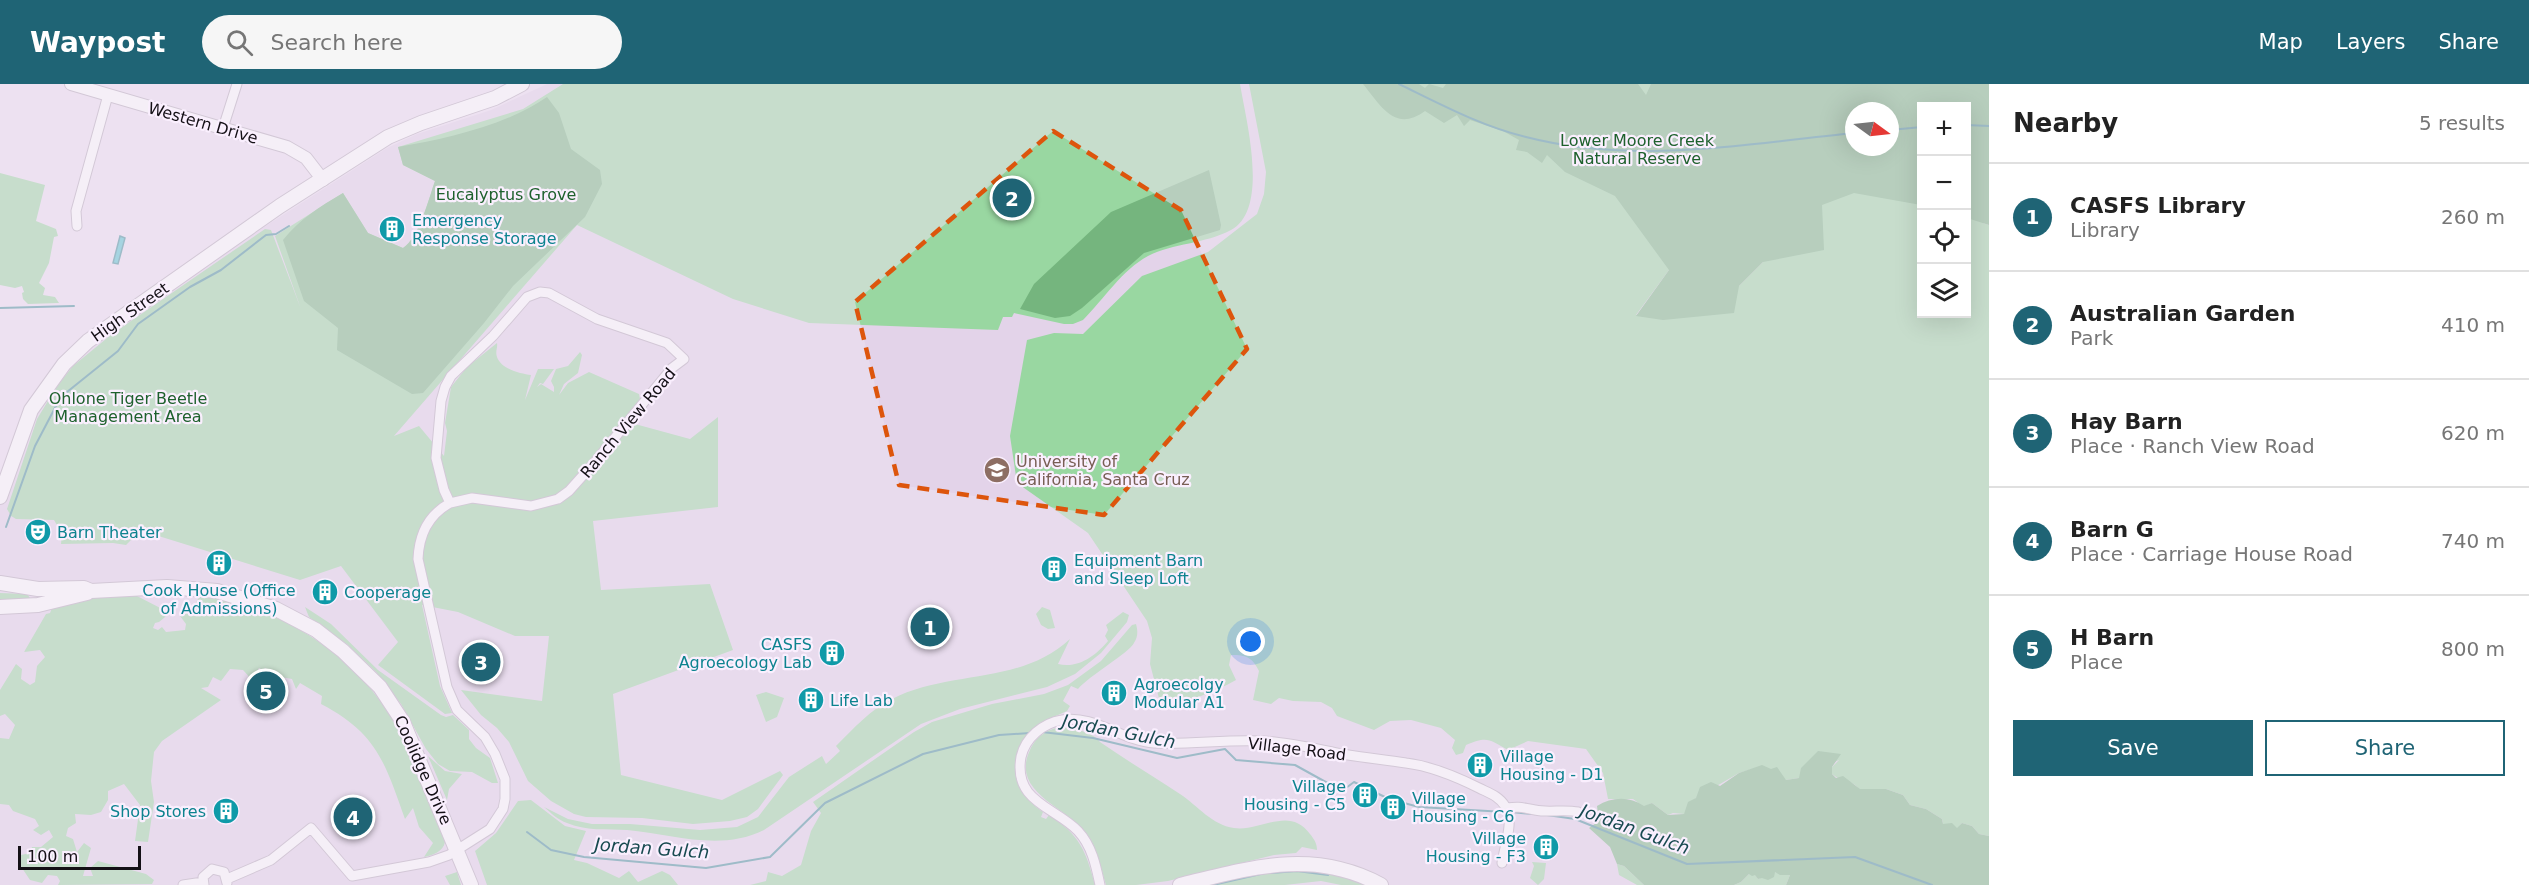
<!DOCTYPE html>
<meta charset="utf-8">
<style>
:root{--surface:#fff;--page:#f6f6f6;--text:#222;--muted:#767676;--line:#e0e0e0;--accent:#1f6475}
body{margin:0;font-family:"DejaVu Sans",sans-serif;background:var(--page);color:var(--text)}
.controls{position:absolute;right:18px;top:18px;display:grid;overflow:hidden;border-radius:0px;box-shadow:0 6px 24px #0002}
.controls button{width:54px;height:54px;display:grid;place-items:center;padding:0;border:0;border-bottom:2px solid var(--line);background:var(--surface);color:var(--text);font:30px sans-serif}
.compass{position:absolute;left:1845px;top:18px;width:54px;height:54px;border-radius:50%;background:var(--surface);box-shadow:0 6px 24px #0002;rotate:105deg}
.scale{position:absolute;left:18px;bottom:15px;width:123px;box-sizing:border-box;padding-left:6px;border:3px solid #141016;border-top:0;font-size:16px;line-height:21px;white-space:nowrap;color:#141016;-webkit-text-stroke:4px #faeffe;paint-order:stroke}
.you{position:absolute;left:1251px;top:558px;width:21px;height:21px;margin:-15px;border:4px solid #fff;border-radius:50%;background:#1a73e8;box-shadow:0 0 0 9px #1a73e833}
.badge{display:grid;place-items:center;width:39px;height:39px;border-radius:50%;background:var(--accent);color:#fff;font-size:20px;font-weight:700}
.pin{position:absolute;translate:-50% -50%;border:3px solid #fff;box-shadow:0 2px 6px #0006}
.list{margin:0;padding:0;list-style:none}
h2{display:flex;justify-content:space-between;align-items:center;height:78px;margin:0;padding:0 24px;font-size:26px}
h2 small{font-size:20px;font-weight:400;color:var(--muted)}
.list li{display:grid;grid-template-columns:39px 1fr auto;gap:18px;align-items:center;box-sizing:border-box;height:108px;padding:0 24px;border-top:2px solid var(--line)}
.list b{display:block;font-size:22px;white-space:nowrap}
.list p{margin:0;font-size:20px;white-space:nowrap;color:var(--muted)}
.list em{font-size:20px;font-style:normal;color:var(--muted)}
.actions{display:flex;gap:12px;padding:18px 24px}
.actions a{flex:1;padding:14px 0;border:2px solid var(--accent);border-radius:0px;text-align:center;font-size:21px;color:var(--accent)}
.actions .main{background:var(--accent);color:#fff}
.icon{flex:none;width:33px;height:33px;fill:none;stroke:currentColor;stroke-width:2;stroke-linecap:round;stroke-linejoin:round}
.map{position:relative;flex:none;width:1989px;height:801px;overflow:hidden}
header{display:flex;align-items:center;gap:36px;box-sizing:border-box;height:84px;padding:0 30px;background:var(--accent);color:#fff}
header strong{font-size:28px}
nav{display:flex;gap:33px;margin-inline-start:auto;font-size:21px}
.search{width:420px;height:54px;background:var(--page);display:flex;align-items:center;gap:15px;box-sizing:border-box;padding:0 21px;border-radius:33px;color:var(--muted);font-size:22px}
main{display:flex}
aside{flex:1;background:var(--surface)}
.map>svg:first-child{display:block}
</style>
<header>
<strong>Waypost</strong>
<div class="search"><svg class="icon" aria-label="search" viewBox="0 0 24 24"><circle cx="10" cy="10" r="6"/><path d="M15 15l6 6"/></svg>Search here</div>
<nav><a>Map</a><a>Layers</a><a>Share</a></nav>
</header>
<main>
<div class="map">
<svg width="1989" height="801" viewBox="0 0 1989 801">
<rect width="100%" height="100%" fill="#ede1f1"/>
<path fill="#e3d3e9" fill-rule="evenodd" d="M547 0H1989V801H0V403L20 347 75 273 208 179 387 64 417 50 491 26ZM1922 22H1966V230H1922ZM1854 27H1890V63H1854Z"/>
<path fill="#99d7a1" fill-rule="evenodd" d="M563 0H1240C1246 36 1270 125 1231 146 1205 160 1173 159 1148 172 1122 186 1104 215 1083 236L1073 240H1064L1014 229 1012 233H1003L998 246 809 239 733 215 577 141 394 352 419 342 444 372 447 347 445 339 451 303 467 283 497 259C498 263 495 268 497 273 501 285 521 290 531 291L525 316 538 285H554L543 300 540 299 537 303 541 300 554 308V303L551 297 556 285 568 282 580 268 582 271 578 289 564 300 559 311 568 299 589 288 639 310 640 315 624 337 690 355 718 333V423L593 437 601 506 710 500 733 566 613 610 621 691 722 716 780 687 783 691 758 725 747 733 730 737 693 740 642 734 586 733 574 730 551 717 528 697 509 658 497 644 481 631 461 606 542 617 549 552H515L458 528 422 521 440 602 452 629 445 630 378 581 398 558 341 482 300 496 152 450 131 456 126 461 113 459 61 460 62 450 54 436 16 435 11 432 7 425 37 335 57 302 73 282 112 250 265 145 271 146 301 225 275 152 343 109 368 149 403 164C419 154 429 114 435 97L403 81 398 63 523 25Z
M1249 0H1669L1854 27V63H1890L1921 34 1922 230H1966V22L1980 6 1983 139 1989 141V752L1979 750 1972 742 1962 739 1957 745 1943 740 1942 735 1926 725 1910 721 1903 711 1886 705H1859C1850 694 1841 698 1832 690V683L1839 676 1799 694 1786 696 1762 682 1739 689 1696 714 1684 730 1673 729 1668 731 1652 719 1644 723 1633 715H1608L1603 689 1586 665 1528 657 1508 666C1489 655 1487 652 1466 661L1463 669 1456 671 1452 664 1455 656 1441 644 1411 636 1390 637 1374 646 1337 632 1332 624 1321 618 1293 617 1279 614 1271 620 1253 616 1259 587C1252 573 1246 571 1231 571L1229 581 1236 596C1211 610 1189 617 1161 622L1150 580 1152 554 1147 537 1088 449 1017 399 1010 352 1027 256 1054 249 1083 250 1142 192 1208 168 1257 130 1264 110 1266 88ZM1763 178 1739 202 1636 231 1669 186Z
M0 89 45 101 36 137 56 145 58 152 54 153 49 179 39 199 45 204 43 211 55 213 59 219 28 220 23 215 22 209 24 208 22 202 15 204 0 201Z
M0 509 27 510 30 514V516L0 518Z
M131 512H137L170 529 159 538 155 539 153 544 158 546 162 543 166 548 185 546 186 540 180 532 190 528 200 512C284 524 359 572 400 648 419 683 430 722 445 758 443 768 433 771 424 773L433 759 419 743 413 724 405 735C385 679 377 649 321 620L322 612 300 599 296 605 292 595 276 592 265 584 263 586 259 584 252 596 243 586 230 585 221 597 213 593 208 603 201 604 221 616 162 657 154 668 151 697 154 718 148 758 135 757 140 721 124 700 108 707V716L101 728 91 731 75 730 76 739 68 744 66 752 73 755 77 768 84 759 91 764 83 792H93L90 784 98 777 146 790 154 796 152 800 58 801 60 797 57 792 48 791 42 799 30 796 20 781 21 771 30 769 32 763H41L53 753 49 746 41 751 33 746 39 742 35 735 13 727 9 721 0 720V654L9 655 15 641 5 630 0 632V606L16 580 22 585 21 595 30 601 35 598 37 582 45 573 40 566 24 568 46 530 50 529 52 524 94 514Z
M305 523 331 540 378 586 441 631 446 633 453 631 469 646V655L476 664 490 674 498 699H492L472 688 450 687 438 680 426 665 401 620 376 588 348 561 309 533Z
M1042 523 1050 526 1055 544 1048 545 1041 541 1036 530Z
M1123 528 1129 531 1127 538 1101 569 1075 590 1047 603 960 625 921 640 764 746C720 768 672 750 627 746 607 745 585 747 567 739 558 736 551 729 544 723L568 735 592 740H630L700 746 737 743 758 733 789 693 822 672 826 680 840 667 836 662C853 645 871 625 892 615 949 586 1021 601 1070 555L1058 580C1079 585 1096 571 1108 557L1105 552 1108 546 1106 541Z
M1136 540C1138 547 1138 553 1134 559 1129 569 1090 591 1078 605L1071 602 1063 617 1070 622 1067 627 1040 639 1025 654C1022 687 1011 706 1043 728L1041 733 1046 735 1049 731C1080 751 1086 767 1095 801H750L766 797 768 788 782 792 801 781 811 747 821 729 813 718 914 648 932 638 992 620 1044 610 1068 601 1101 577 1132 541Z
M766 608 784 614 777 633 766 638 756 611Z
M1067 641 1075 642C1082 650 1093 648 1100 658 1126 676 1154 693 1180 710 1198 722 1212 741 1234 744 1261 748 1289 721 1310 750 1314 755 1317 759 1317 766L1302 763 1296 769 1274 771 1168 797 1136 801H1106C1101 785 1098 767 1089 753 1071 724 1009 710 1030 666 1037 650 1051 644 1067 641Z
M428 672 445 687 462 690 449 705 447 716Z
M531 716 565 742 586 747 574 776 587 779 619 794 629 787 638 798 662 787 670 791 678 801H487L475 767 496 749 518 717Z
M1532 778 1546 779 1544 795 1538 801 1530 794 1534 782Z
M1617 780 1624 782 1644 801H1637L1619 791Z
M1294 785 1343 792 1367 801H1341L1321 797 1285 801H1206L1250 790Z
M457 788 461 801H450L445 792Z
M1775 788 1790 791 1786 801H1734L1741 798 1749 790H1755L1758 795Z"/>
<path fill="#75b57e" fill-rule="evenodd" d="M1363 0H1419L1425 4 1429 0 1443 4 1446 0H1638L1646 11 1651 0H1989V141L1967 134 1966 22H1922L1921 121 1854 109 1822 121 1824 166 1763 178 1739 202 1734 229 1663 236 1636 232 1669 186 1615 112 1565 88 1547 71 1542 79 1527 68 1516 66 1519 56 1503 47 1470 36 1464 42 1457 31 1444 39 1425 27C1395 49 1381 22 1363 0ZM1854 27H1890V63H1854Z
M547 13 559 29 571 65 600 86 602 100 585 133 513 202 484 239 423 309 412 310 337 266 338 244 304 217 283 156C300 135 319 123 343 109L368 149 403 164C419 154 429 114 435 97L403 81 398 63C446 55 507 41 547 13Z
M1209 86 1221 141 1220 146 1144 169 1082 224 1070 232 1055 234 1020 225 1034 200 1111 128Z
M1818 667 1841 670 1832 683V690L1836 694 1843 692 1860 705H1886L1903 711 1910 721 1926 725 1942 735 1943 740 1952 739 1957 744 1962 739 1972 742 1979 750 1989 752V801H1786L1790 791H1780L1775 788 1774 793 1768 796 1762 794 1758 795 1755 791 1752 792 1749 790 1741 798 1734 801H1644L1624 782 1617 780 1610 763 1589 744 1599 737 1597 722C1612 713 1629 712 1644 722L1652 719 1668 731 1684 730 1688 718 1696 714 1700 703 1711 698 1720 702 1739 689 1762 681 1771 685 1777 683 1786 696 1799 694 1801 684Z"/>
<path fill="#50c3cf" stroke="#3e8d98" stroke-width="1.5" d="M120 152 125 154 118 180 113 179Z"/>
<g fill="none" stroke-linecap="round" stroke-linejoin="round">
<path stroke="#3e8d98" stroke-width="2" d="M1399 0C1440 20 1481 42 1526 53 1634 81 1745 60 1854 49
M1966 41 1989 42
M1890 46 1922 43
M0 224 74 222
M6 443 35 362 57 320 67 308 118 267 138 240 190 203 221 186 266 151 276 150 289 142
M1042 648 1093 654 1177 674 1225 665 1236 676 1295 681 1342 707 1354 698 1389 715 1419 723 1505 728
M1511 728 1532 730
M1547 731 1575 735 1687 780 1855 773 1932 801
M527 748 551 766 584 773 706 784 770 773 825 719 923 670 999 651 1030 649
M1271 789 1297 787 1328 791
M1213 801 1265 789"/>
<defs>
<path id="minor" d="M223 44 237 0
M77 142 76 127 108 11
M1507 724C1521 722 1522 724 1535 726 1549 729 1564 725 1578 728
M227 795 271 776 311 744 352 792 429 778 449 771 490 745 503 725 505 715V695L495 670 485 653 457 626 447 603 418 475C419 451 428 431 450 419L444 406 436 374 441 317 445 303 451 292 493 252 527 213 540 208 549 209 597 235 667 259 684 275 672 284 594 379 569 407 558 415 531 422 472 414 450 419
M183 801 203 798
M204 801 203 793 212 785 224 788 227 799
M1100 801C1096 782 1092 762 1078 747 1055 723 1013 718 1021 673 1025 654 1043 639 1062 636 1093 630 1123 657 1154 659 1190 661 1226 655 1263 657 1291 658 1320 666 1348 671 1367 674 1387 676 1406 679 1431 682 1457 693 1479 704 1489 709 1499 712 1505 722 1515 737 1504 763 1502 779"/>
<path id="tertiary" d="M71 0 287 63 306 74 323 96"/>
<path id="secondary" d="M0 413 31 326 64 280 88 257 280 122 388 53 421 39 495 14 522 0
M0 499 38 505 84 504 91 507 167 503 217 507 276 525 316 546 343 567 380 603 403 638 471 801
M0 523 38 521 87 509
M1180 801C1250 784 1313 764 1381 801"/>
</defs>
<use href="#minor" stroke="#b4a9b8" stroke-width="11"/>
<use href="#tertiary" stroke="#b4a9b8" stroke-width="14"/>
<use href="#secondary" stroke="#b4a9b8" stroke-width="16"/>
<use href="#minor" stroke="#fff" stroke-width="9"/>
<use href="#tertiary" stroke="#fff" stroke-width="12"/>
<use href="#secondary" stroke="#fff" stroke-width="14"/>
</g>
<path d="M0 0H1989V801H0ZM1053 47 1181 126 1247 265 1104 431 899 401 855 218Z" fill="#ede1f1" fill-opacity=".55" fill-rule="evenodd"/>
<path fill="none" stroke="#dd550c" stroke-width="4.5" stroke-dasharray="12 8" stroke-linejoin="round" d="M1053 47 1181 126 1247 265 1104 431 899 401 855 218Z"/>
<defs>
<symbol id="building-disc" viewBox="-11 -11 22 22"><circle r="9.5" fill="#0f9aa8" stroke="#faeffe"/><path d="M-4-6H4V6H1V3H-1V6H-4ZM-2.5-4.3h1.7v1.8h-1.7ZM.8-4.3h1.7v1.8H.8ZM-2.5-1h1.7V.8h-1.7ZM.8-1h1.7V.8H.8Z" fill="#fff"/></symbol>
<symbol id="university-disc" viewBox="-11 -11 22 22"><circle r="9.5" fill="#8d6e63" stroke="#faeffe"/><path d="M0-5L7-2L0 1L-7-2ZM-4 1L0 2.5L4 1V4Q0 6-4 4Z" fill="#fff"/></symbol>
<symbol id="theatre-disc" viewBox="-11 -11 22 22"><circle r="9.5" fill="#0f9aa8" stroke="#faeffe"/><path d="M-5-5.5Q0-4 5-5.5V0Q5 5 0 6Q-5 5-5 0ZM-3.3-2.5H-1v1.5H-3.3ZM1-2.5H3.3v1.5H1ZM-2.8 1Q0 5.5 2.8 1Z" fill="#fff"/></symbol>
</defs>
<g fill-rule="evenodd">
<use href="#building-disc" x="377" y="130" width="30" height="30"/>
<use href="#university-disc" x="982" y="371" width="30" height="30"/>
<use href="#theatre-disc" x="23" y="433" width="30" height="30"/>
<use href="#building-disc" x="204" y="464" width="30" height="30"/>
<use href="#building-disc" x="1039" y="470" width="30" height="30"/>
<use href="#building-disc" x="310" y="493" width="30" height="30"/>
<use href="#building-disc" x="817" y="554" width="30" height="30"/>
<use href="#building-disc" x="1099" y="594" width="30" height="30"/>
<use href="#building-disc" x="796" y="601" width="30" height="30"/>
<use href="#building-disc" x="1465" y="666" width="30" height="30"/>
<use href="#building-disc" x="1350" y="696" width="30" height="30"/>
<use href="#building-disc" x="1378" y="708" width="30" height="30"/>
<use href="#building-disc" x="211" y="712" width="30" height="30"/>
<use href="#building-disc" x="1531" y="748" width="30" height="30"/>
</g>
<g text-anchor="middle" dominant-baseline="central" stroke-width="4.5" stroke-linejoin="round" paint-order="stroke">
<g font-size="16" fill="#141016" stroke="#faeffe">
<text transform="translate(203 39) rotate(16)">Western Drive</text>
<text transform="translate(130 228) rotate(-35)">High Street</text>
<text transform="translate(628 339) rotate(-50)">Ranch View Road</text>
<text transform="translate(1297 665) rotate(7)">Village Road</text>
<text transform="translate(423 686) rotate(66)">Coolidge Drive</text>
</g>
<g font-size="16" fill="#1e612d" stroke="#faeffe">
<text x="1637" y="56">Lower Moore Creek<tspan x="1637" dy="18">Natural Reserve</tspan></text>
<text x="506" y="110">Eucalyptus Grove</text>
<text x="128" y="314">Ohlone Tiger Beetle<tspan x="128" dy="18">Management Area</tspan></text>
</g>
<g font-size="16" fill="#0d838f" stroke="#faeffe" text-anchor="start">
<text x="412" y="136">Emergency<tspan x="412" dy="18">Response Storage</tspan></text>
<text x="57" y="448">Barn Theater</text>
<text x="1074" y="476">Equipment Barn<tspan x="1074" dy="18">and Sleep Loft</tspan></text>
<text x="219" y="506" text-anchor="middle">Cook House (Office<tspan x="219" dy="18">of Admissions)</tspan></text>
<text x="344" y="508">Cooperage</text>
<text x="812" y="560" text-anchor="end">CASFS<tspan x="812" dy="18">Agroecology Lab</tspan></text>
<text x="1134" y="600">Agroecolgy<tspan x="1134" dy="18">Modular A1</tspan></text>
<text x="830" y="616">Life Lab</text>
<text x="1500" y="672">Village<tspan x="1500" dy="18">Housing - D1</tspan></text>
<text x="1346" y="702" text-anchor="end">Village<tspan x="1346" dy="18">Housing - C5</tspan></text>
<text x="1412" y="714">Village<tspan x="1412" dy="18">Housing - C6</tspan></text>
<text x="206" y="727" text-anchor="end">Shop Stores</text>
<text x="1526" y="754" text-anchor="end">Village<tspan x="1526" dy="18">Housing - F3</tspan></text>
</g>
<g font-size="16" fill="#785e54" stroke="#faeffe" text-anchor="start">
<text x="1016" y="377">University of<tspan x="1016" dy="18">California, Santa Cruz</tspan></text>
</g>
<g font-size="18" font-style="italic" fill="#184a50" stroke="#faeffe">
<text transform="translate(1119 647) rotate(11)">Jordan Gulch</text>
<text transform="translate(1635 745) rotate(20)">Jordan Gulch</text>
<text transform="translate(652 764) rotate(4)">Jordan Gulch</text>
</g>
</g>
</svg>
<div class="controls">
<button>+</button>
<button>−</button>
<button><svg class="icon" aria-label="locate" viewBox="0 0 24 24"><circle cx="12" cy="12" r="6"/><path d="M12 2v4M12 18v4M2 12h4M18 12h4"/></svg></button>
<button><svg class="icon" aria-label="layers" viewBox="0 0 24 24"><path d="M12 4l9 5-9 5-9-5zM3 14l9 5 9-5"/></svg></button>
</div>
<svg class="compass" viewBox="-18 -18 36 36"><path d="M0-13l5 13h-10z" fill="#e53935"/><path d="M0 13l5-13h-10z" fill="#767676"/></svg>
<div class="scale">100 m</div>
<div class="you"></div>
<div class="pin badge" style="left:930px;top:543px">1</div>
<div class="pin badge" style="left:1012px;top:114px">2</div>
<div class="pin badge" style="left:481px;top:578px">3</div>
<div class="pin badge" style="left:353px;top:733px">4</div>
<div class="pin badge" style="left:266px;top:607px">5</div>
</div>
<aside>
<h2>Nearby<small>5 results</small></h2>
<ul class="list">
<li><span class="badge">1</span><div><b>CASFS Library</b><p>Library</p></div><em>260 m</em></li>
<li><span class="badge">2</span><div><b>Australian Garden</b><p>Park</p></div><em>410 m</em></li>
<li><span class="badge">3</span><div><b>Hay Barn</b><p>Place · Ranch View Road</p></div><em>620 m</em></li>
<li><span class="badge">4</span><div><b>Barn G</b><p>Place · Carriage House Road</p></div><em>740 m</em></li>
<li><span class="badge">5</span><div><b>H Barn</b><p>Place</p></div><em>800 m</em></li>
</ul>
<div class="actions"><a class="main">Save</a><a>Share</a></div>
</aside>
</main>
